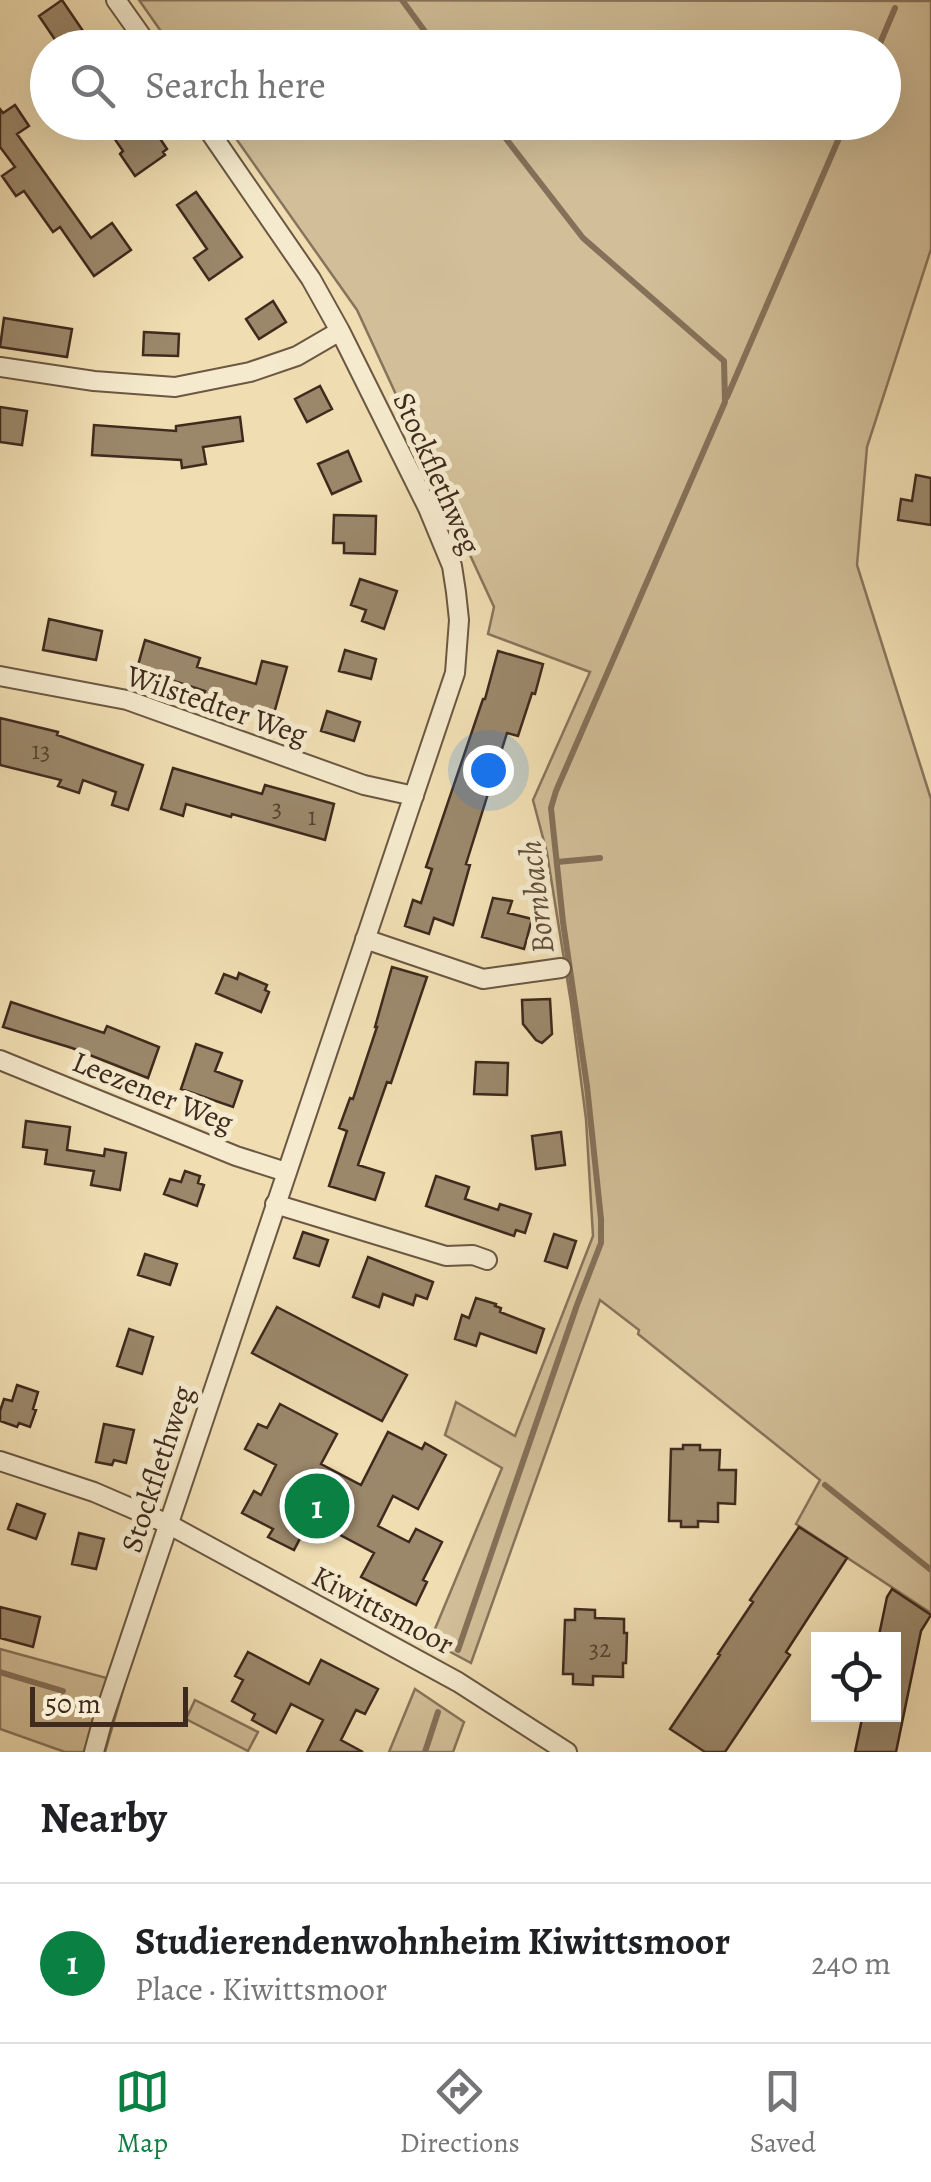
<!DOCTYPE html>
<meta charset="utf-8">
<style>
:root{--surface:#fff;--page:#f6f6f6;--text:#202124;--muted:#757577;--line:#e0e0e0;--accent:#0b8043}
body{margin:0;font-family:Alegreya,serif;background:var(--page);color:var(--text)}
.controls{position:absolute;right:30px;bottom:30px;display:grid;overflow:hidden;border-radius:0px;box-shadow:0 10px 40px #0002}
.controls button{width:90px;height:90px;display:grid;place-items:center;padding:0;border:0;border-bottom:2px solid var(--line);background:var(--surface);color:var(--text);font:50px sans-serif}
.scale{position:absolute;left:30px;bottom:25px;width:158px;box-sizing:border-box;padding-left:10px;border:5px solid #3f2a1e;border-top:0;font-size:28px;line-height:35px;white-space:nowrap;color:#3f2a1e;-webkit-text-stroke:8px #f5eacd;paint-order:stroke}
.you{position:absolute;left:488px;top:770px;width:35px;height:35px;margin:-25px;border:8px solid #fff;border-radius:50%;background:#1a73e8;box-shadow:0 0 0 15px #1a73e833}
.badge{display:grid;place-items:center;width:65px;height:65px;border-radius:50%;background:var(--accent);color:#fff;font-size:32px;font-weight:700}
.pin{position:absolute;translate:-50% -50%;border:5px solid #fff;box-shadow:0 2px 10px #0006}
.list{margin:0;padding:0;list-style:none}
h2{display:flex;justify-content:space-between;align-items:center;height:130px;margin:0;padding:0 40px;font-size:42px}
h2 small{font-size:32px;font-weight:400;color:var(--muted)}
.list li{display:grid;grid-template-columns:65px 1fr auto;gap:30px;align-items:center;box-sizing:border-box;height:160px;padding:0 40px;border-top:2px solid var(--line)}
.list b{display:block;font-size:38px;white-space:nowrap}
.list p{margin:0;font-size:32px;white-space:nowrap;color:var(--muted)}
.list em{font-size:32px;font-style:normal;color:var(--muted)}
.icon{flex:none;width:55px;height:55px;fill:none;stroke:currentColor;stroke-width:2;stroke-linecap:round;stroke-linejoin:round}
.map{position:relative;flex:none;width:931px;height:1752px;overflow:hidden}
.search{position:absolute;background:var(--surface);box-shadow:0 10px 40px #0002;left:30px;right:30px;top:30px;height:110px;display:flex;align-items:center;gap:25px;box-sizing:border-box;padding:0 35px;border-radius:55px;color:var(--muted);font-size:38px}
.sheet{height:290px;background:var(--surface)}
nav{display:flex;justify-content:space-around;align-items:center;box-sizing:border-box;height:140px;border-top:2px solid var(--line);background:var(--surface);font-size:28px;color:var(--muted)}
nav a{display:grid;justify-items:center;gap:5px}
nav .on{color:var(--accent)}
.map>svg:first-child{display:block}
</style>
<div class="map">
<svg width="931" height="1752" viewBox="0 0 931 1752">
<rect width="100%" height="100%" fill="#f0deb2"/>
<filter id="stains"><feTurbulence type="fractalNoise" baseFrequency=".002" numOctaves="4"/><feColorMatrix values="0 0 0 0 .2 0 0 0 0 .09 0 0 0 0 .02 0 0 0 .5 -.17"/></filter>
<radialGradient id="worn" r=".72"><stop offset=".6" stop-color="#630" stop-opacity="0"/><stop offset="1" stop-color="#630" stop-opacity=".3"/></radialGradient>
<path fill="#d2bf99" stroke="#88745c" stroke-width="2.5" d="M139 0 931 1V249L867 447 857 565 931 799V1613L796 1524 820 1480 638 1334 639 1330 600 1300 471 1663 430 1641 502 1468 445 1435 456 1402 515 1436 593 1236 586 1119 571 1003 547 853 533 800 590 672 488 634 494 607 357 310 225 123 884 122V48L172 47Z
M0 1649 125 1683 105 1752H65L0 1729Z
M415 1689 464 1722 453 1752H389Z
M195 1700 258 1732 248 1751 186 1719Z"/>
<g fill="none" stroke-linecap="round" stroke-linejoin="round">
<path stroke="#857159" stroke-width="6" d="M402 0 437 48
M878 48 895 8
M727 397 846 122
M557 862 600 858
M825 1485 931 1570
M458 1650 577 1305 601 1243V1219L587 1086 563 922 551 808 556 791 725 402 724 361 583 238 493 122
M0 1672 63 1691
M425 1752 438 1712"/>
</g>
<path fill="#9b886b" stroke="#3f2a1e" stroke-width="2.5" d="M62 0 83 31 60 47 39 16Z
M15 105 29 126 17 134 91 238 112 223 131 250 94 276 60 227 53 232 24 191 16 196 2 176 15 167 0 147V109L3 113Z
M103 122H149L167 149 163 152 165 155 135 176 120 154 123 151Z
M196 192 242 257 209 280 194 258 207 249 177 205Z
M273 301 286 322 259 339 246 319Z
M4 318 72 329 67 357 0 347Z
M144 332 179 334 178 356 143 355Z
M320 386 332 409 307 422 295 399Z
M0 407 27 411 22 445 0 442Z
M240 417 243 441 203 447 206 464 182 468 181 460 92 455 94 425 176 431V426Z
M348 451 361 481 332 494 318 464Z
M916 475 931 478V525L898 520 901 499 912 501Z
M334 515 376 516 375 554 344 553V543H333Z
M360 579 397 591 384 629 362 621 366 610 351 605Z
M49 619 102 631 96 660 43 650Z
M145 640 200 658 197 667 256 684 262 661 287 667 273 717 203 698 205 691 137 669Z
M345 650 376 659 371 679 339 671Z
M498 651 543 664 535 694 532 693 518 736 507 733 466 864 470 865 453 925 434 918 429 934 405 926 413 900 421 903 432 869 426 867 483 699H485Z
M327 711 360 722 354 741 321 731Z
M0 718 58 732 57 735 143 765 128 810 112 805 116 792 83 780 79 793 58 786 61 780 0 765Z
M173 768 262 794 265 785 334 804 325 840 232 814 231 817 186 804 183 816 161 809Z
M493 898 512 901 508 913 532 919 524 949 482 937Z
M392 967 427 977 391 1083 387 1082 358 1165 384 1173 375 1200 329 1186 347 1131 339 1128 350 1098 353 1099 377 1027H375Z
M239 973 267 985 265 990 269 992 261 1012 216 993 224 974 237 979Z
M550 999 552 1034 542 1043 536 1040 523 1024 522 1000Z
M11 1002 104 1033 107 1026 159 1047 148 1078 72 1048 3 1027Z
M196 1044 222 1053 215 1071 242 1081 233 1107 181 1089Z
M476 1062 508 1063 507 1095 474 1094Z
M26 1121 70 1127 67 1150 104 1156 105 1149 126 1153 120 1190 91 1185 94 1171 45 1164 47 1150 23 1147Z
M561 1132 565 1165 536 1169 532 1136Z
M185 1171 200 1176 198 1183 204 1185 197 1206 164 1194 170 1179 181 1182Z
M436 1176 469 1187 465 1199 498 1210 500 1204 531 1214 525 1233 516 1230 514 1236 426 1206Z
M303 1232 328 1240 319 1266 294 1258Z
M554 1234 576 1241 567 1268 545 1261Z
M145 1254 177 1264 170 1285 138 1275Z
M368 1257 433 1282 427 1299 416 1295 413 1305 383 1294 379 1307 353 1297Z
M476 1298 496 1304 495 1306 501 1308 500 1312 544 1329 536 1353 480 1333 476 1346 455 1339 462 1315 469 1318Z
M277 1307 407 1375 382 1421 252 1353Z
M129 1329 153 1337 142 1374 117 1366Z
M17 1385 38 1392 33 1409 36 1410 30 1427 19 1423 17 1427 0 1421V1411L4 1399 12 1401Z
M280 1404 337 1434 321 1464 361 1485 388 1432 422 1449 425 1443 446 1455 418 1509 393 1496 378 1526 409 1542 416 1529 442 1542 423 1580 427 1582 416 1605 361 1577 374 1553 310 1519 294 1550 268 1537 273 1529 242 1513 254 1491 261 1495 276 1465 245 1449 258 1424 267 1428Z
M104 1424 134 1430 126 1463 114 1460 112 1465 96 1462Z
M683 1445H700V1450H720L719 1470H736L735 1504 718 1503V1522L698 1521V1527H681V1521H669L671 1449H683Z
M17 1504 45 1514 36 1539 8 1529Z
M799 1527 847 1558 786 1652 790 1655 725 1752H705L670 1729 720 1655 718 1654 753 1602 750 1600Z
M79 1533 104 1539 96 1569 72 1564Z
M892 1589 931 1615 921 1631 896 1752H855L863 1714H894V1640H878L887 1597Z
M0 1607 40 1617 33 1647 0 1638Z
M575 1609 595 1610V1618L624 1619V1633H627L626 1663H623V1677L593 1676V1685L573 1684V1674H563L565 1620H575Z
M248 1652 309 1684 321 1660 378 1689 365 1714 356 1710 341 1740 363 1752H307L323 1720 291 1704 276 1733 252 1720 255 1714 232 1701 243 1680 235 1676Z"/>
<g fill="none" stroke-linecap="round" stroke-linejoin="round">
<defs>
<path id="minor" d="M116 0 150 48
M0 367 94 381 175 387 250 372 297 356 340 331
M0 676 127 700 364 785 414 796
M365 939 483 979 561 968
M0 1060 236 1156 286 1172
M275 1204 446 1256 473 1255 487 1260
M0 1461 94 1492 168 1524 458 1682 567 1752
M94 1752 103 1719 455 673 459 620 456 592 452 566 428 508 340 331 311 279 203 122"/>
</defs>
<use href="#minor" stroke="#6b5743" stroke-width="22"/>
<use href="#minor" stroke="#f5eacd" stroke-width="18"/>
</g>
<g text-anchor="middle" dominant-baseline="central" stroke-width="10" stroke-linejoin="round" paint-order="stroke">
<g font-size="25" fill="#564231">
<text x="41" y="751">13</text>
<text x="277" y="808">3</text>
<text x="312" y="817">1</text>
<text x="600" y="1649">32</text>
</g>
<g font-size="30" fill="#3f2a1e" stroke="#f5eacd">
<text transform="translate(437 473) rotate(66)">Stockflethweg</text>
<text transform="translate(217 705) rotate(19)">Wilstedter Weg</text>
<text transform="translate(153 1092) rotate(22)">Leezener Weg</text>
<text transform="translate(157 1469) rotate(-72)">Stockflethweg</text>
<text transform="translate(383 1610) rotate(28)">Kiwittsmoor</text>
</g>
<g font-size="32" font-style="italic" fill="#624e3b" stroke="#f5eacd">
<text transform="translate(536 897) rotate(-97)">Bornbach</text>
</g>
</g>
<rect width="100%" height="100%" filter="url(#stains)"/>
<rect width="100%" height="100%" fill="url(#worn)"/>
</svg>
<div class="controls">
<button><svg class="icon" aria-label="locate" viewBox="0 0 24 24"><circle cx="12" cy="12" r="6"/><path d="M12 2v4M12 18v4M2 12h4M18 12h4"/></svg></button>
</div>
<div class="scale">50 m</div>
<div class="you"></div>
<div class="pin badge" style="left:317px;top:1506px">1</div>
<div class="search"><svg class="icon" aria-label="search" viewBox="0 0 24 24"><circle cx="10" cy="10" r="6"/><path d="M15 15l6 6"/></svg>Search here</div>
</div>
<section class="sheet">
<h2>Nearby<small></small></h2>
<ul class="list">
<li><span class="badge">1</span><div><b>Studierendenwohnheim Kiwittsmoor</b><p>Place · Kiwittsmoor</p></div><em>240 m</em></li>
</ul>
</section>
<nav>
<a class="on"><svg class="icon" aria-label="map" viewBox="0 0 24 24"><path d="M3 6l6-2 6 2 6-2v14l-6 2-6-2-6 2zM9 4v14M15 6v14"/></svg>Map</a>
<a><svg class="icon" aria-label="directions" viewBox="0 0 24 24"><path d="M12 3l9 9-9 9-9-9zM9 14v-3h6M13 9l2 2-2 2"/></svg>Directions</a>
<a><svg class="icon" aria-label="saved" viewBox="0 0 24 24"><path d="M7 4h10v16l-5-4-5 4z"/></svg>Saved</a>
</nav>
